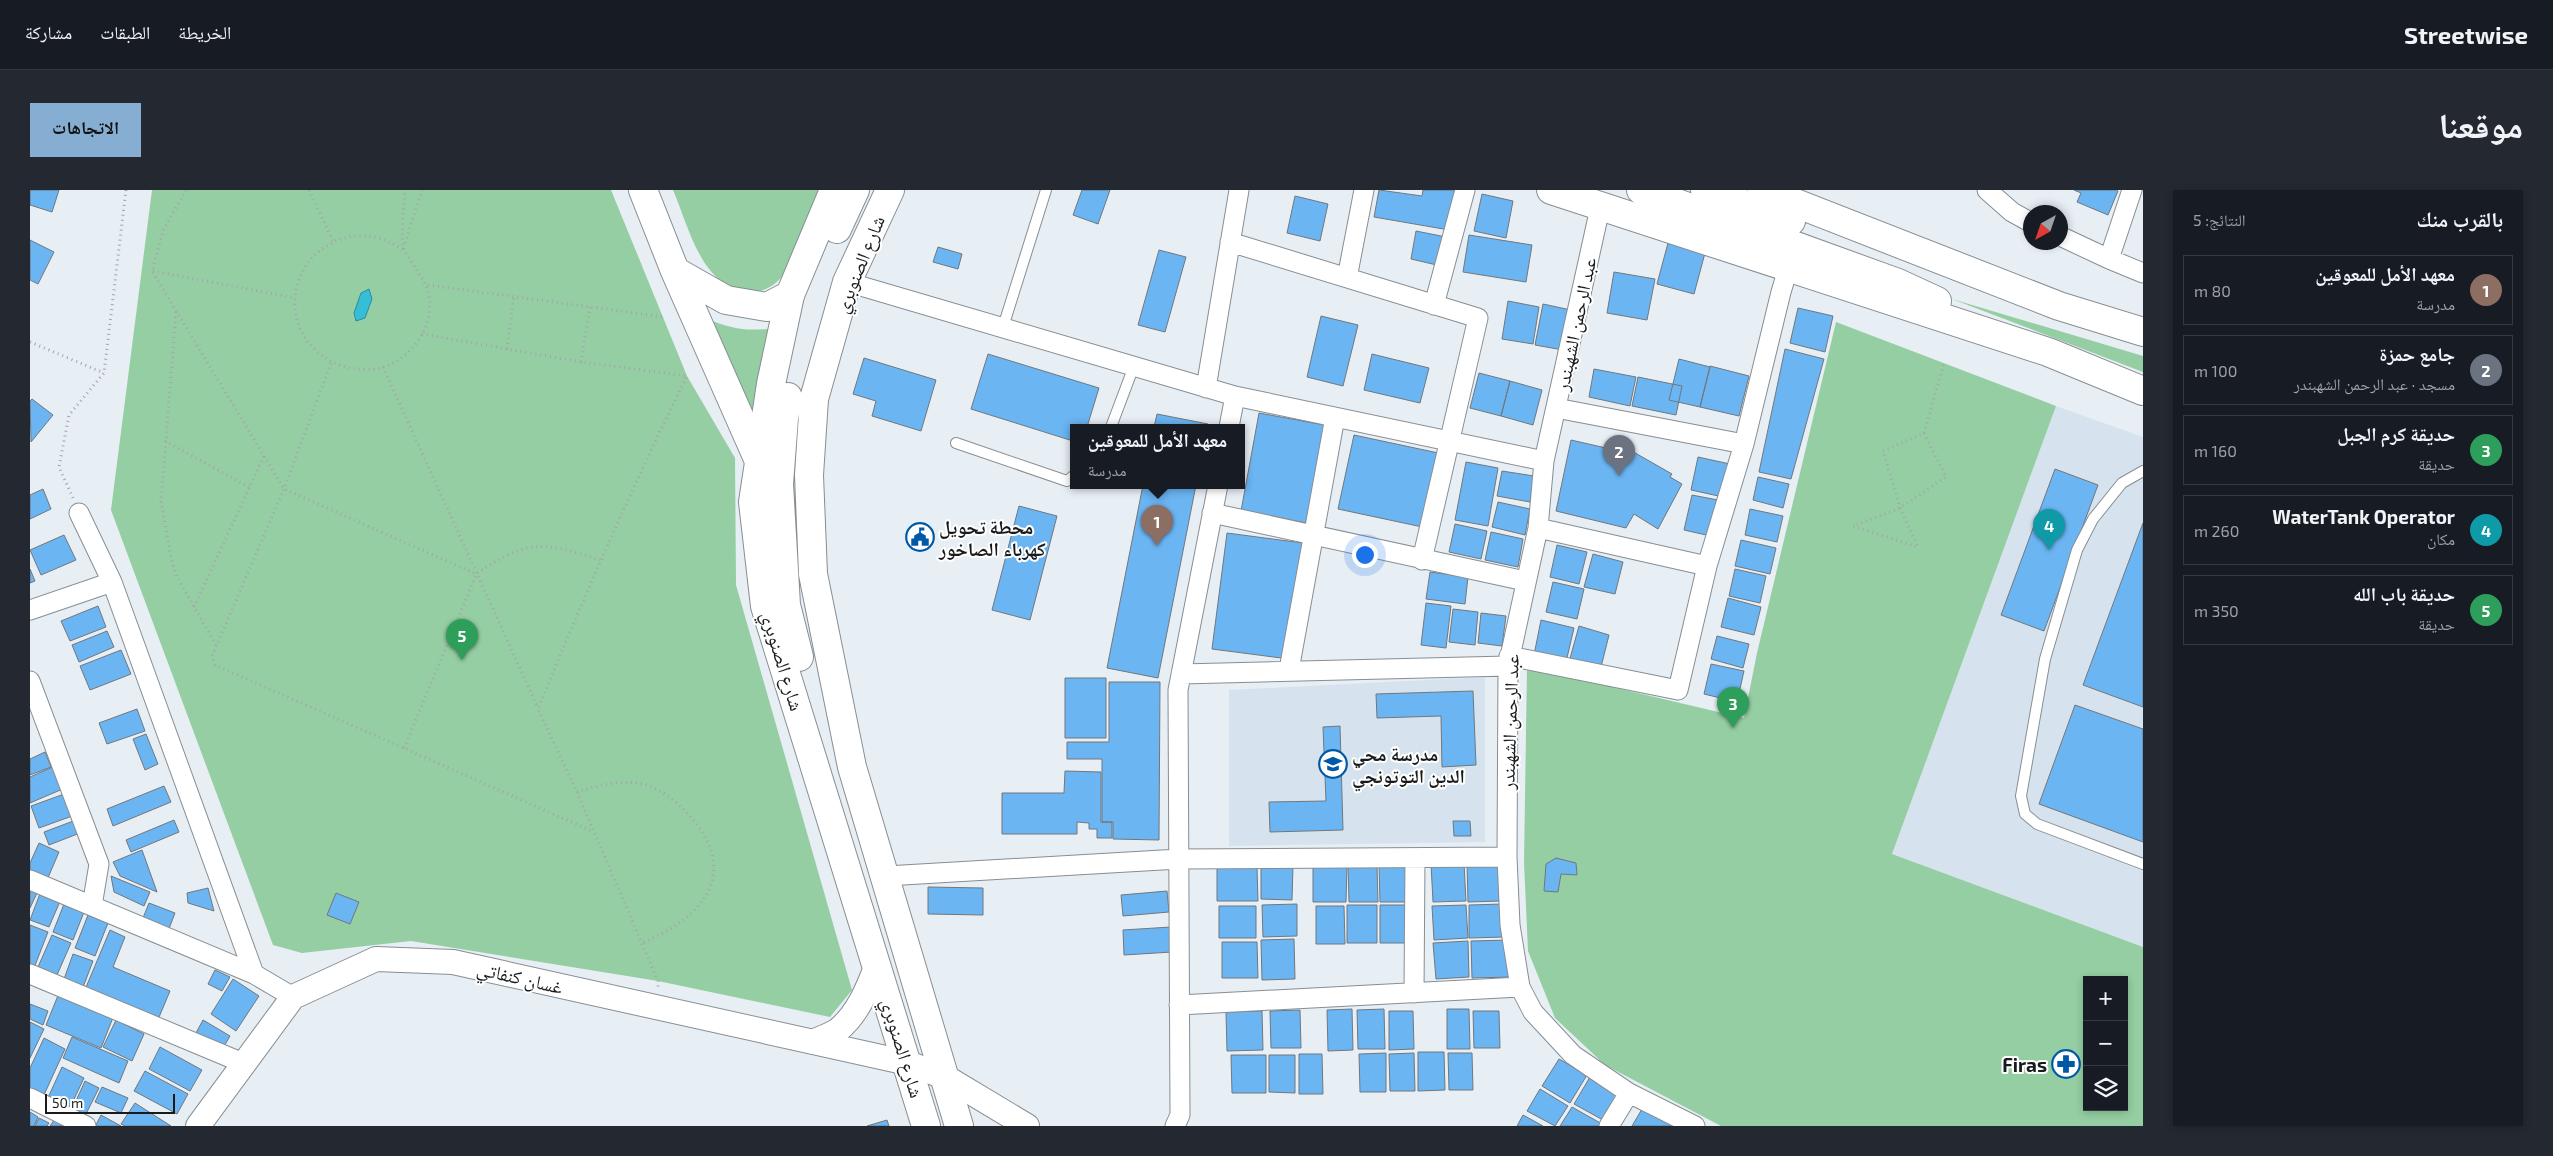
<!DOCTYPE html>
<html lang="ar">
<meta charset="utf-8">
<style>
:root{--surface:#171b24;--page:#242831;--text:#f1f3f6;--muted:#9ea1a6;--line:#363941;--accent:#85aed2}
body{margin:0;font-family:"Exo 2","Noto Naskh Arabic",sans-serif;background:var(--page);color:var(--text);direction:rtl}
.controls{position:absolute;right:15px;bottom:15px;display:grid;overflow:hidden;border-radius:0px;box-shadow:0 2px 8px #0003}
.controls button{width:45px;height:45px;display:grid;place-items:center;padding:0;border:0;border-bottom:1px solid var(--line);background:var(--surface);color:var(--text);font:25px sans-serif}
.compass{position:absolute;left:1993px;top:15px;width:45px;height:45px;border-radius:50%;background:var(--surface);box-shadow:0 2px 8px #0003;rotate:220deg}
.scale{position:absolute;left:15px;bottom:12px;width:130px;box-sizing:border-box;padding-left:5px;border:2px solid #181a1c;border-top:0;font-size:14px;line-height:18px;white-space:nowrap;color:#181a1c;-webkit-text-stroke:4px #fff;paint-order:stroke}
.you{position:absolute;left:1334px;top:364px;width:18px;height:18px;margin:-12px;border:4px solid #fff;border-radius:50%;background:#1a73e8;box-shadow:0 0 0 8px #1a73e833}
.badge{display:grid;place-items:center;width:32px;height:32px;border-radius:50%;background:var(--accent);color:#fff;font-size:16px;font-weight:700}
.pin{position:absolute;translate:-50% -41px;filter:drop-shadow(0 1px 2px #0008)}
.pin::after{content:'';position:absolute;top:26px;width:18px;height:15px;background:inherit;clip-path:polygon(0 0,100% 0,50% 100%)}
.popup{position:absolute;left:1040px;top:234px;width:175px;height:65px;box-sizing:border-box;display:grid;place-content:center;border-radius:0px;background:var(--surface);filter:drop-shadow(0 1px 4px #0005);font-size:16px;white-space:nowrap;color:var(--muted)}
.popup b{font-size:19px;color:var(--text)}
.popup::after{content:'';position:absolute;left:50%;top:100%;margin-left:-10px;border:10px solid transparent;border-top-color:var(--surface)}
.list{margin:0;padding:0;list-style:none}
h2{display:flex;justify-content:space-between;align-items:center;height:65px;margin:0;padding:0 20px;font-size:21px}
h2 small{font-size:16px;font-weight:400;color:var(--muted)}
.list li{display:grid;grid-template-columns:32px 1fr auto;gap:15px;align-items:center;box-sizing:border-box;height:70px;margin:0 10px 10px;padding:0 10px;border:1px solid var(--line);border-radius:0px}
.list b{display:block;font-size:19px;white-space:nowrap}
.list p{margin:0;font-size:16px;white-space:nowrap;color:var(--muted)}
.list em{font-size:16px;font-style:normal;color:var(--muted)}
.icon{flex:none;width:28px;height:28px;fill:none;stroke:currentColor;stroke-width:2;stroke-linecap:round;stroke-linejoin:round}
.map{position:relative;flex:none;width:2113px;height:936px;overflow:hidden;direction:ltr;border-radius:0px}
header{display:flex;align-items:center;gap:30px;box-sizing:border-box;height:70px;padding:0 25px;background:var(--surface);border-bottom:1px solid var(--line)}
header strong{font-size:24px}
nav{display:flex;gap:28px;margin-inline-start:auto;font-size:18px}
.intro{display:flex;align-items:center;justify-content:space-between;box-sizing:border-box;height:120px;padding:0 30px}
h1{margin:0;font-size:35px}
.button{padding:12px 22px;border-radius:0px;background:var(--accent);color:#111;font-size:18px;font-weight:700}
main{display:flex;gap:30px;padding:0 30px}
aside{flex:1;background:var(--surface);border-radius:0px;box-shadow:0 2px 8px #0003}
.map>svg:first-child{display:block}
</style>
<header>
<strong>Streetwise</strong>
<nav><a>الخريطة</a><a>الطبقات</a><a>مشاركة</a></nav>
</header>
<div class="intro"><h1>موقعنا</h1><a class="button">الاتجاهات</a></div>
<main>
<aside>
<h2>بالقرب منك<small>النتائج: 5</small></h2>
<ul class="list">
<li><span class="badge" style="background:#8d6e63">1</span><div><b>معهد الأمل للمعوقين</b><p>مدرسة</p></div><em>80 m</em></li>
<li><span class="badge" style="background:#6b7280">2</span><div><b>جامع حمزة</b><p>مسجد · عبد الرحمن الشهبندر</p></div><em>100 m</em></li>
<li><span class="badge" style="background:#2e9e5b">3</span><div><b>حديقة كرم الجبل</b><p>حديقة</p></div><em>160 m</em></li>
<li><span class="badge" style="background:#0f9aa8">4</span><div><b>WaterTank Operator</b><p>مكان</p></div><em>260 m</em></li>
<li><span class="badge" style="background:#2e9e5b">5</span><div><b>حديقة باب الله</b><p>حديقة</p></div><em>350 m</em></li>
</ul>
</aside>
<div class="map">
<svg width="2113" height="936" viewBox="0 0 2113 936">
<rect width="100%" height="100%" fill="#e7eef4"/>
<path fill="#d6e3ee" d="M2026 216 2113 247V757L1862 664Z
M1455 487V652L1199 656V500Z"/>
<path fill="#95cea2" fill-rule="evenodd" d="M122 0H581L657 186 705 268 706 395 822 800 800 827 628 791 381 751 272 763 243 755 81 320Z
M643 0H792C784 15 776 30 770 45 765 57 761 73 754 84 746 95 732 104 718 102 671 97 659 37 643 0Z
M1922 109 2113 166V182Z
M675 128C699 138 712 141 738 139L720 231Z
M1806 132 2026 216 1862 664 2113 757V936H1691L1575 875 1525 828 1498 761 1494 673 1497 477 1714 528 1727 463ZM2057 790H2094V917H2057Z"/>
<path fill="#35bed5" stroke="#2c8d9e" d="M339 99 342 109 335 128 326 131 324 123 331 103Z"/>
<path fill="#6bb5f3" stroke="#71777d" d="M0 0H29L22 22 0 15Z
M1052 0H1080L1068 34 1043 25Z
M1349 0 1392 6 1393 0H1432L1425 41 1344 27Z
M2044 0H2086L2088 1 2078 25 2047 12 2051 3Z
M1452 4 1483 11 1476 48 1444 41Z
M1265 6 1298 14 1290 51 1257 43Z
M1386 41 1416 47 1411 76 1381 69Z
M1439 45 1502 55 1496 92 1433 82Z
M0 50 24 62 8 94 0 90Z
M1638 53 1675 63 1664 104 1627 94Z
M908 57 932 64 928 79 903 72Z
M1129 60 1156 67 1135 142 1108 135Z
M1584 82 1625 89 1617 130 1577 123Z
M1478 111 1509 117 1503 154 1472 149Z
M1513 114 1541 120 1533 160 1505 155Z
M1768 118 1803 126 1795 162 1760 153Z
M1291 126 1328 135 1313 196 1277 187Z
M1755 159 1794 169 1761 289 1729 282Z
M958 164 1069 198 1057 237H1043V251L941 219Z
M1342 164 1399 178 1390 213 1334 200Z
M834 168 906 190 891 241 842 226 846 211 823 204Z
M1649 169 1680 177 1670 217 1639 210Z
M1680 176 1719 186 1709 226 1670 217Z
M1564 179 1606 187 1600 216 1559 207Z
M1449 183 1480 191 1471 226 1440 218Z
M1608 187 1652 196 1646 225 1602 216Z
M1480 191 1512 200 1503 235 1471 226Z
M2 209 23 225 1 252 0 211Z
M1229 223 1300 236 1282 334 1211 321Z
M1127 224 1178 234 1177 237H1124Z
M1324 245 1413 264 1397 338 1308 319Z
M1541 250 1576 258 1578 253 1590 261 1593 256 1642 284 1640 287 1652 294 1628 339 1604 324 1596 338 1526 321Z
M1668 267 1700 274 1693 307 1661 300Z
M1436 272 1468 278 1458 336 1425 330Z
M2025 279 2068 295 2014 441 1971 425Z
M1472 281 1504 286 1500 312 1467 306Z
M1728 287 1759 294 1753 318 1723 310Z
M1113 295H1166L1128 488 1077 478Z
M13 299 21 319 0 329V305Z
M1662 305 1693 311 1685 347 1654 340Z
M1468 312 1500 319 1495 345 1462 337Z
M989 316 1027 326 1000 430 962 420Z
M1720 319 1753 326 1747 352 1715 345Z
M2113 333V517L2053 495Z
M1425 334 1457 341 1451 369 1419 362Z
M1461 342 1493 349 1488 377 1455 370Z
M1197 343 1273 353 1259 469 1182 459Z
M34 345 46 370 11 385 0 360Z
M1711 350 1746 358 1740 384 1705 376Z
M1527 355 1557 362 1549 394 1520 387Z
M1563 364 1593 372 1585 404 1554 397Z
M0 379 5 391 0 393Z
M1705 379 1736 386 1730 413 1699 406Z
M1400 382 1438 387 1435 414 1396 409Z
M1523 392 1554 399 1547 429 1516 422Z
M1698 408 1731 417 1724 445 1691 437Z
M1396 413 1421 416 1416 458 1391 455Z
M68 416 76 437 40 451 31 431Z
M1423 419 1448 422 1445 455 1419 452Z
M1451 423 1476 426 1472 456 1448 453Z
M1511 430 1544 438 1536 472 1504 465Z
M1549 436 1579 445 1570 481 1539 472Z
M77 441 84 457 49 472 42 455Z
M1687 446 1719 454 1713 478 1681 469Z
M91 460 101 484 60 500 50 476Z
M1681 474 1714 481 1707 512 1674 504Z
M1035 488H1076V548H1035Z
M1079 492H1130L1129 650 1083 649V632H1072V569H1037V552H1079Z
M1443 501 1446 575 1412 577 1411 526 1347 528 1346 504Z
M2045 515 2113 539V652L2009 614Z
M107 519 115 541 77 554 69 533Z
M1310 536 1313 640 1240 642 1239 612 1296 611 1293 537Z
M116 544 128 574 115 580 103 549Z
M15 562 21 577 0 585V569Z
M25 576 35 598 0 613V587Z
M1035 581 1071 582V632H1082V648H1067V639H1059V633L1047 632V644H972V603H1034Z
M134 596 141 612 83 636 77 619Z
M37 603 45 625 9 638 1 616Z
M46 630 50 643 19 655 14 642Z
M144 630 149 642 101 662 96 650Z
M1423 631H1440L1441 646H1424Z
M9 653 29 662 17 690 0 683V673Z
M112 660 127 702 90 686 83 672Z
M1526 668 1546 673 1547 685 1531 684 1528 702 1514 701 1516 674Z
M1471 672V711L1438 712 1437 673Z
M1434 673 1436 711 1403 712 1401 674Z
M1349 674H1379V712H1350Z
M1231 675H1263L1262 710 1231 709Z
M1283 675H1317L1316 712H1283Z
M1318 675H1347L1348 712H1319Z
M1187 678H1227L1228 711H1187Z
M81 686 120 702 114 716 84 702Z
M898 697 953 698V725L898 724Z
M178 698 184 721 158 713 157 703Z
M0 699 7 703 0 718Z
M11 701 31 709 19 737 0 730Z
M1137 701 1139 722 1093 726 1091 705Z
M306 703 329 712 320 734 297 725Z
M119 713 145 723 137 744 111 733Z
M34 714 54 722 43 750 23 742Z
M1267 714V746L1233 747 1232 715Z
M1473 714 1474 747 1439 748V715Z
M1317 715H1347V753H1317Z
M1350 715H1379V753H1350Z
M1436 715 1438 748 1404 750 1402 716Z
M1189 716H1226V748H1189Z
M1286 716H1314L1315 754H1286Z
M58 725 78 733 65 766 45 758Z
M0 735 18 742 4 778 0 777Z
M1141 737 1142 762 1094 765 1093 740Z
M80 740 95 747 83 777 140 801 127 832 54 802Z
M22 745 41 753 27 785 8 777Z
M1264 749 1265 789 1232 790 1231 750Z
M1480 750 1481 787 1442 788 1441 751Z
M1438 751 1439 787 1406 789 1403 753Z
M1192 752H1227L1228 788H1192Z
M43 764 63 771 52 800 33 792Z
M185 780 200 787 192 801 178 794Z
M203 789 229 806 206 841 181 824Z
M29 803 84 825 71 858 16 835Z
M0 814 18 821 13 835 0 829Z
M1322 819 1323 860 1298 861 1297 820Z
M1354 819 1355 859H1328L1327 820Z
M1417 819H1439L1440 859H1417Z
M1270 820 1271 858H1241L1240 821Z
M1232 821 1233 860 1197 861 1196 822Z
M1359 821H1383L1384 859 1359 860Z
M1443 821H1469L1470 858H1444Z
M86 830 114 844 102 871 73 857Z
M173 830 200 846 193 858 166 843Z
M0 832 14 839 0 868Z
M42 847 98 871 89 893 33 868Z
M14 848 35 859 13 907 0 901V878Z
M130 857 172 880 160 901 119 879Z
M1388 862H1414L1415 900 1388 901Z
M1356 863V902H1330L1329 864Z
M1384 863 1385 901H1360L1359 864Z
M1418 863H1442L1443 900H1419Z
M1269 864H1292L1293 904H1269Z
M1201 865H1236V903H1202Z
M1239 865H1265V903L1239 902Z
M1529 869 1557 885 1540 913 1512 896Z
M32 877 54 888 38 922 16 912Z
M115 881 158 904 147 924 104 901Z
M1560 887 1588 904 1573 930 1544 914Z
M55 891 69 898 53 930 40 924Z
M72 897 98 908 91 923 65 912Z
M1510 899 1538 916 1525 936 1497 921Z
M105 913 141 936H95L91 934Z
M1542 917 1572 934 1571 936H1530Z
M1612 919 1643 936H1602Z
M0 922 8 927 4 936H0Z
M71 925 91 936H68L66 935Z
M1493 925 1513 936H1487Z
M27 926 36 932 33 936H20Z
M9 928 19 933 17 936H5Z
M857 930 859 936H837Z"/>
<g fill="none" stroke-linecap="round" stroke-linejoin="round">
<defs>
<path id="service" d="M973 137 1016 0
M1081 237 1104 176
M926 253 1037 291 1043 286
M2113 281 2092 293 2063 329 2047 360 2015 469 1991 606 1995 624 2007 634 2113 674"/>
<path id="minor" d="M1957 0 1982 22 2000 32
M2102 0 2079 69 2113 83
M1570 18 1514 271 1508 338 1478 476 1477 667 1480 735 1490 797 1503 822 1543 865 1599 903 1665 936
M2030 46 2079 69
M1200 52 1448 128 1392 370
M1317 88 1334 0
M817 92 1205 206 1514 271
M1404 115 1435 0
M1176 198 1209 0
M1526 218 1714 254
M1199 237 1205 206
M49 323 82 392 224 784 263 807
M1182 323 1495 391
M1508 338 1677 376
M0 420 82 392
M1479 466 1648 500 1677 376 1714 254 1751 102 1758 79
M1259 480 1305 227
M1151 484 1478 476
M0 491 69 674 62 716
M856 686 1149 669 1477 667
M0 690 224 784
M0 784 213 873
M1384 803 1385 668
M1149 815 1490 797
M0 908 56 936
M1145 936 1150 925 1148 500 1188 295
M1579 936 1599 903"/>
<path id="tertiary" d="M783 852C791 848 801 845 808 840 828 824 838 798 847 775
M168 936 263 807 346 769 423 772 878 873 917 888 997 936"/>
<path id="secondary" d="M613 0 645 81 729 271
M645 81 696 110 737 117 760 105"/>
<path id="primary" d="M804 0 760 105 741 194 723 312 735 416 896 936
M860 0 817 92 784 209 779 285 783 384 822 577 929 936
M1521 0 2018 162 2113 201
M1611 0 1868 93 1907 111
M1675 0 1761 31
M1732 0 2029 116 2113 142
M807 39 825 0
M758 207 754 228 749 294 756 415 769 467"/>
</defs>
<use href="#service" stroke="#878e93" stroke-width="12"/>
<use href="#minor" stroke="#878e93" stroke-width="21"/>
<use href="#tertiary" stroke="#878e93" stroke-width="26"/>
<use href="#secondary" stroke="#878e93" stroke-width="30"/>
<use href="#primary" stroke="#878e93" stroke-width="30"/>
<path stroke="#a1a6ab" stroke-width="3" stroke-dasharray="1 4" stroke-linecap="butt" d="M156 0 133 41 122 81 254 299 446 384C497 349 514 351 570 370
M279 0 303 51
M375 53 392 0
M373 59C361 53 351 47 338 46 301 42 268 71 265 107 261 155 307 187 350 178 373 173 393 151 398 129 404 103 394 90 380 70 378 66 374 61 373 57 371 39 374 18 375 0
M123 81 265 108
M398 95 634 127
M146 122 131 312 142 372 147 387 186 455
M392 144 551 172 657 186C603 295 554 406 508 519L547 602 628 791V798
M0 152 74 183
M477 159 484 105
M551 172 560 117
M301 173 254 299 182 466 185 475 564 642
M353 177 508 518
M1894 243 1914 173
M135 251 219 297
M43 308 29 277 39 225 74 183 96 0
M1870 318 1888 357 1823 336 1870 318 1916 287 1894 243 1853 261 1870 318
M164 417 234 266
M374 558 446 385
M547 602C570 595 599 587 622 597 640 605 657 621 668 636 709 692 663 732 612 753"/>
<use href="#service" stroke="#fff" stroke-width="10"/>
<use href="#minor" stroke="#fff" stroke-width="19"/>
<use href="#tertiary" stroke="#fff" stroke-width="24"/>
<use href="#secondary" stroke="#fff" stroke-width="28"/>
<use href="#primary" stroke="#fff" stroke-width="28"/>
</g>
<defs>
<symbol id="civic-ring" viewBox="-11 -11 22 22"><circle r="9.5" fill="#fff" stroke="#0059a7" stroke-width="1.5"/><path d="M-.6-6.5H3V-4.5H.6V-3L4-1V1h2V6H-6V1h2V-1L-.6-3ZM-1.2 2.5V6h2.4V2.5Z" fill="#0059a7"/></symbol>
<symbol id="school-ring" viewBox="-11 -11 22 22"><circle r="9.5" fill="#fff" stroke="#0059a7" stroke-width="1.5"/><path d="M0-5L7-2L0 1L-7-2ZM-4 1L0 2.5L4 1V4Q0 6-4 4Z" fill="#0059a7"/></symbol>
<symbol id="pharmacy-ring" viewBox="-11 -11 22 22"><circle r="9.5" fill="#fff" stroke="#0059a7" stroke-width="1.5"/><path d="M-2-6h4v4h4v4h-4v4h-4v-4h-4v-4h4Z" fill="#0059a7"/></symbol>
</defs>
<g fill-rule="evenodd">
<use href="#civic-ring" x="874" y="331" width="32" height="32"/>
<use href="#school-ring" x="1287" y="558" width="32" height="32"/>
<use href="#pharmacy-ring" x="2020" y="858" width="32" height="32"/>
</g>
<g text-anchor="middle" dominant-baseline="central" stroke-width="4" stroke-linejoin="round" paint-order="stroke">
<g font-size="19" fill="#181a1c" stroke="#fff">
<text transform="translate(829 74) rotate(-68)">شارع الصنوبري</text>
<text transform="translate(1545 134) rotate(-78)">عبد الرحمن الشهبندر</text>
<text transform="translate(753 471) rotate(73)">شارع الصنوبري</text>
<text transform="translate(1479 532) rotate(-88)">عبد الرحمن الشهبندر</text>
<text transform="translate(490 787) rotate(13)">غسان كنفاتي</text>
<text transform="translate(873 858) rotate(73)">شارع الصنوبري</text>
</g>
<g font-size="19" font-weight="bold" fill="#181a1c" stroke="#fff" text-anchor="start">
<text x="909" y="336">محطة تحويل<tspan x="909" dy="22">كهرباء الصاخور</tspan></text>
<text x="1322" y="563">مدرسة محي<tspan x="1322" dy="22">الدين التوتونجي</tspan></text>
<text x="2017" y="874" text-anchor="end">Firas</text>
</g>
</g>
</svg>
<div class="controls">
<button>+</button>
<button>−</button>
<button><svg class="icon" aria-label="layers" viewBox="0 0 24 24"><path d="M12 4l9 5-9 5-9-5zM3 14l9 5 9-5"/></svg></button>
</div>
<svg class="compass" viewBox="-18 -18 36 36"><path d="M0-13l5 13h-10z" fill="#e53935"/><path d="M0 13l5-13h-10z" fill="#9ea1a6"/></svg>
<div class="scale">50 m</div>
<div class="you"></div>
<div class="pin badge" style="left:1127px;top:356px;background:#8d6e63">1</div>
<div class="popup"><b>معهد الأمل للمعوقين</b>مدرسة</div>
<div class="pin badge" style="left:1589px;top:286px;background:#6b7280">2</div>
<div class="pin badge" style="left:1703px;top:538px;background:#2e9e5b">3</div>
<div class="pin badge" style="left:2019px;top:360px;background:#0f9aa8">4</div>
<div class="pin badge" style="left:432px;top:470px;background:#2e9e5b">5</div>
</div>
</main>
